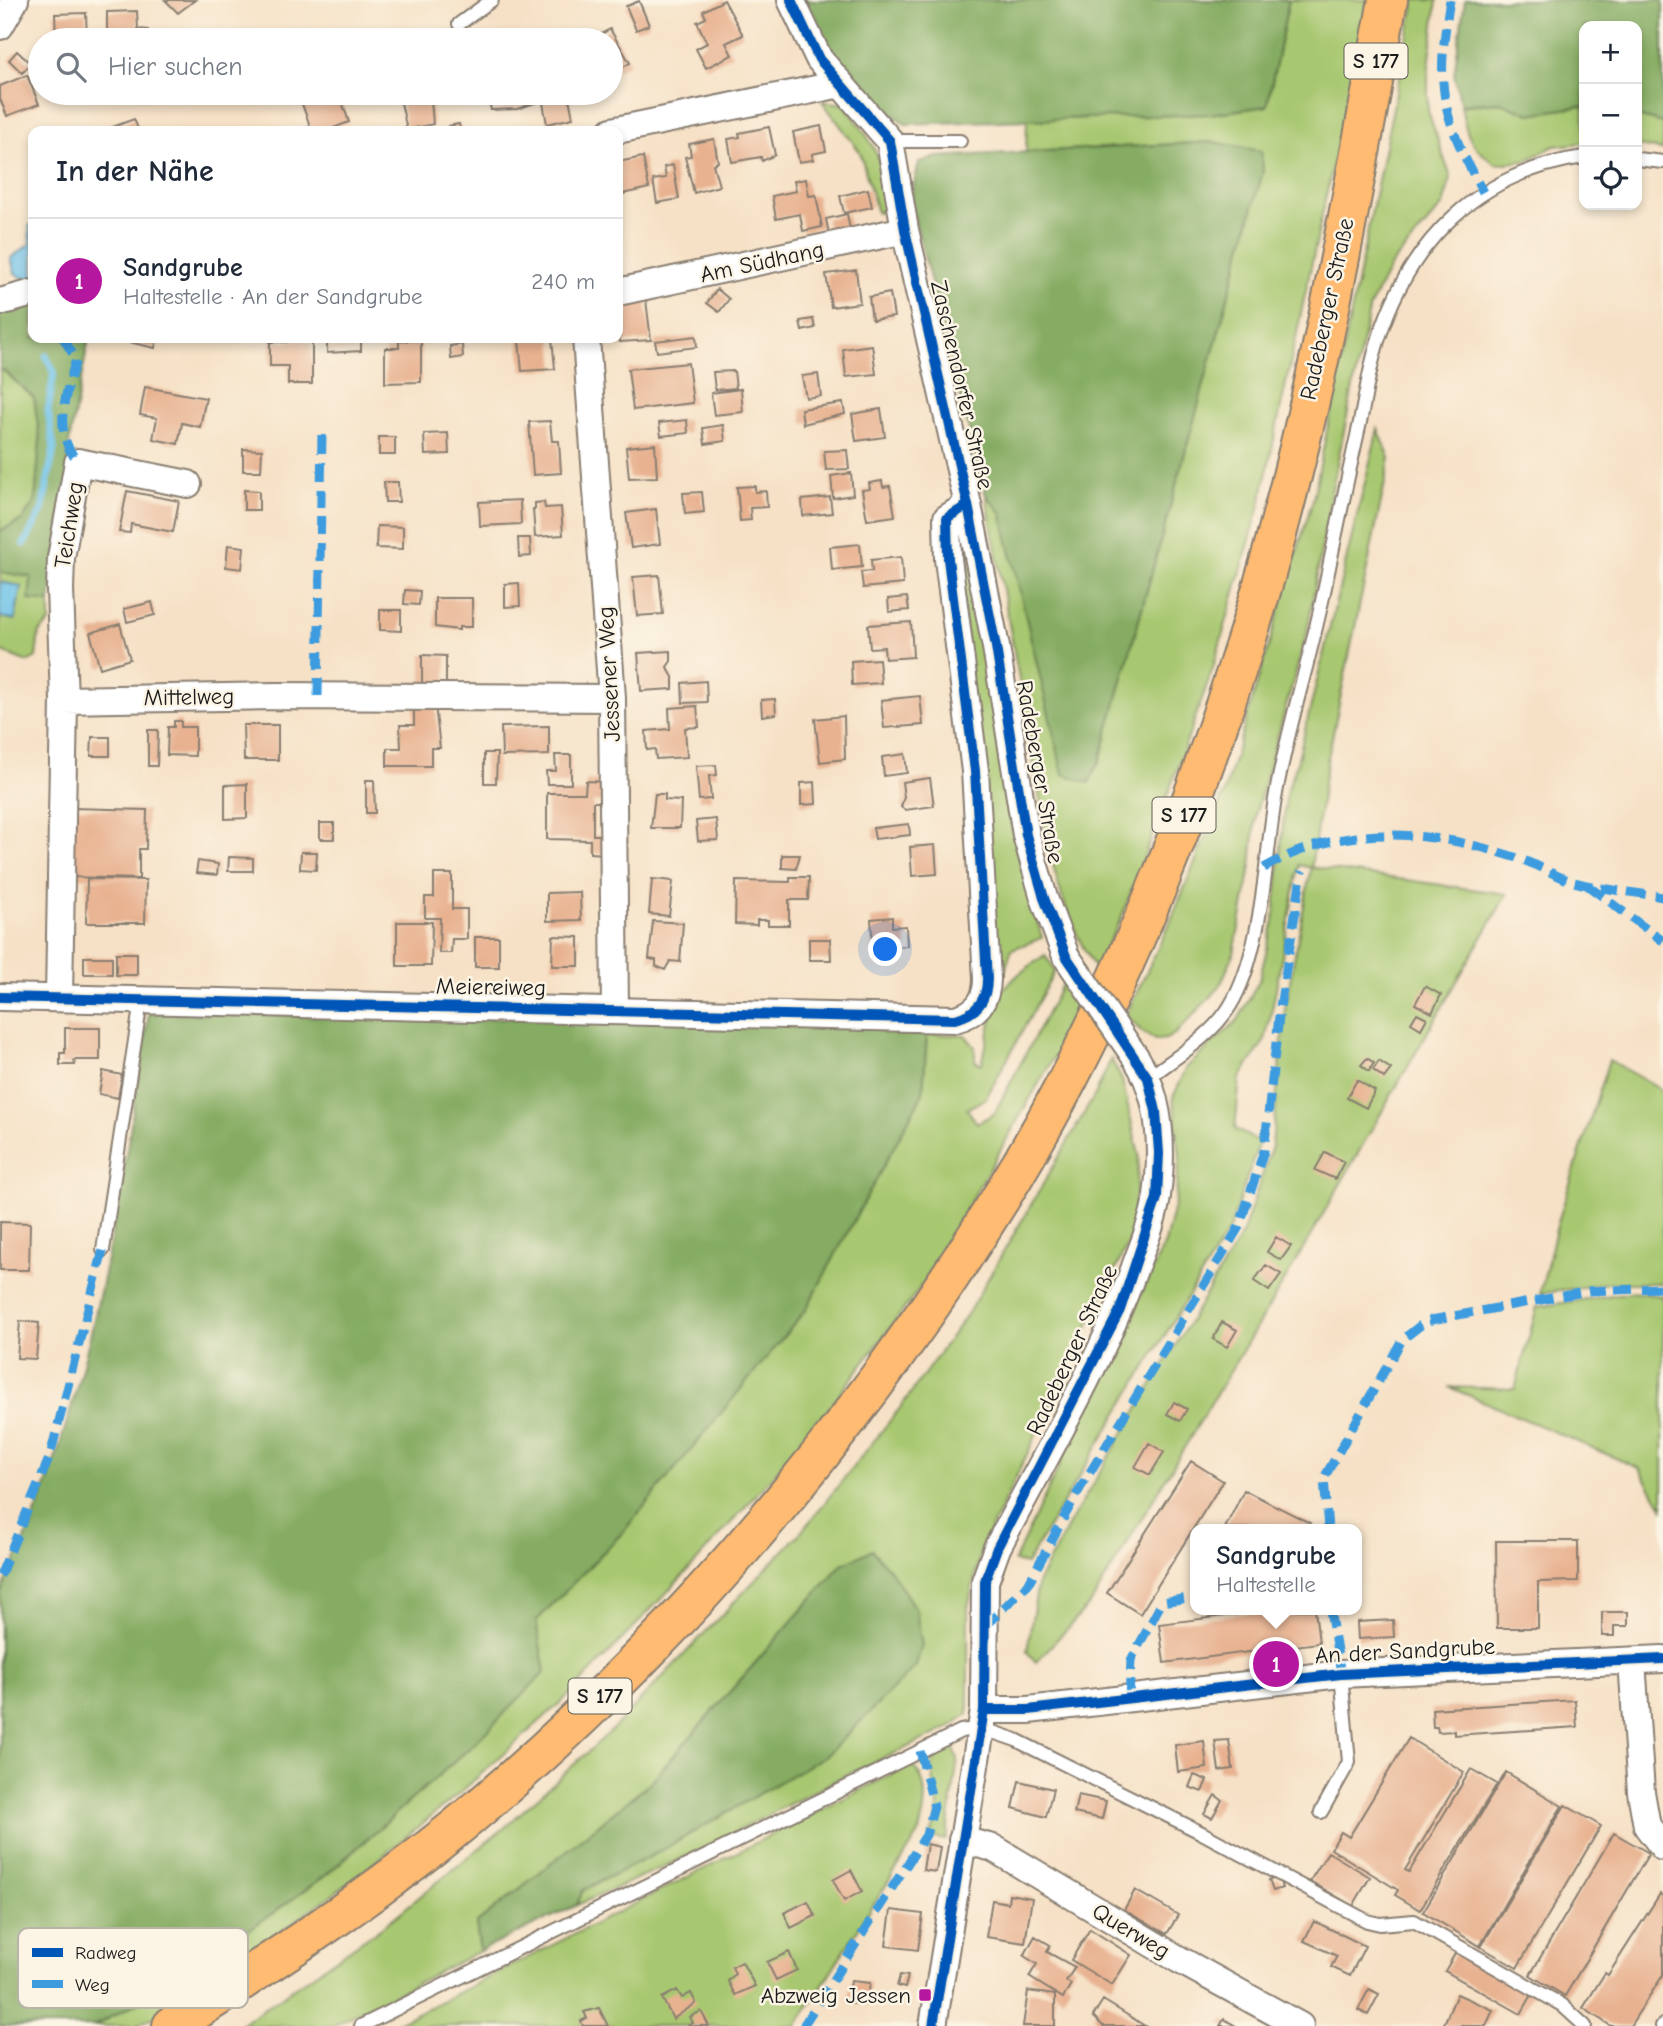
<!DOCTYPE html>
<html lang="de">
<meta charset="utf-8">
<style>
:root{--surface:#fff;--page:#f6f6f7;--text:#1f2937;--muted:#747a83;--line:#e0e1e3;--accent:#b5179e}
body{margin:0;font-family:"Comic Neue",sans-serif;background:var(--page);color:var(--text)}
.controls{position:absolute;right:21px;top:21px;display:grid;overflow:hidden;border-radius:14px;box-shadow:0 4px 10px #0003}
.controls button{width:63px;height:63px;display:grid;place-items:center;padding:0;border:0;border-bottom:2px solid var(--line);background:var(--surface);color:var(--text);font:35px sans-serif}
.you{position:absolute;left:886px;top:950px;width:24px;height:24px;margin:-18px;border:5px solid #fff;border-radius:50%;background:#1a73e8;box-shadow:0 0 0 10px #1a73e833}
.badge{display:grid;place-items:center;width:46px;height:46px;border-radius:50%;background:var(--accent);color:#fff;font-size:23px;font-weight:700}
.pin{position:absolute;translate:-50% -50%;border:4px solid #fff;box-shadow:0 2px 7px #0006}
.popup{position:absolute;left:1190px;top:1524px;width:172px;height:91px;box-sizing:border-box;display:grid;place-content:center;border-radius:14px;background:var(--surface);filter:drop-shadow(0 2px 5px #0005);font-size:23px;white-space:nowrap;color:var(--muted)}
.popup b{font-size:26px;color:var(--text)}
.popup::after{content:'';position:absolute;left:50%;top:100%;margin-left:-14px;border:14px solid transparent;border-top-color:var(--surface)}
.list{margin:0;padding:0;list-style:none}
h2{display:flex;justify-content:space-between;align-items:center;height:91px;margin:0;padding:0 28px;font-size:30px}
h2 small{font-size:23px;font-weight:400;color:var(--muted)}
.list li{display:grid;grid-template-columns:46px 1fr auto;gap:21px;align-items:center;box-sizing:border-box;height:126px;padding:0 28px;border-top:2px solid var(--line)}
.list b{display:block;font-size:26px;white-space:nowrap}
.list p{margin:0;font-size:23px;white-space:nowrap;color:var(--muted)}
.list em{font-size:23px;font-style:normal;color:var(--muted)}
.icon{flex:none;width:38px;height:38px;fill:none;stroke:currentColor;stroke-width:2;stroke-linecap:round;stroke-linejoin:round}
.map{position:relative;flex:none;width:1663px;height:2026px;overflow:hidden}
.search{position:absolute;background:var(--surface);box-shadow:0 4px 10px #0003;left:28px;top:28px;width:595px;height:77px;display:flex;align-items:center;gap:18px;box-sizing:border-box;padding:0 24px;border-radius:38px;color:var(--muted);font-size:26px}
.panel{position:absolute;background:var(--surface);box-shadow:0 4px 10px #0003;left:28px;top:126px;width:595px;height:217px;border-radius:14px}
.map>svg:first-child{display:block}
</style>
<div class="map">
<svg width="1663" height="2026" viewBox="0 0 1663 2026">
<rect width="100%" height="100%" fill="#fcf5e5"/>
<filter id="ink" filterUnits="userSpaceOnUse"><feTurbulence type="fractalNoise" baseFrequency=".0143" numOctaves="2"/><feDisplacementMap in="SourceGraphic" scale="14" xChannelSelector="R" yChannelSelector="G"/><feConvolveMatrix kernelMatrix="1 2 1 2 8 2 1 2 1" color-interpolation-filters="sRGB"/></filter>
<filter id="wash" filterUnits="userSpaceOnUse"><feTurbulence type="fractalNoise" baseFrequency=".00686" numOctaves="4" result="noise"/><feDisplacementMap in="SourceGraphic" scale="28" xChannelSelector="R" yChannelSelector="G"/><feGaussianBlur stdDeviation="1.57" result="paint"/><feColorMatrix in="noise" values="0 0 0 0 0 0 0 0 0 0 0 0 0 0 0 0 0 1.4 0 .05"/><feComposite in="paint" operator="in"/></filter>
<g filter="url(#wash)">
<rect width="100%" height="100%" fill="#f6e1c6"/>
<path fill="#a7c76f" stroke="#627246" stroke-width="2" d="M1289 0H1368L1260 505 1213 668 1172 783 1120 921 1095 968C1051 899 1043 815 1029 735 1015 655 1000 575 986 495L1001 512 1100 760 1263 171 1261 151 1214 142 1026 152 1027 120 1210 114 1267 106Z
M1415 0H1437L1428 75V111L1451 178 1443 205 1391 265 1370 306 1331 493 1307 633 1256 812 1251 867 1234 953 1219 988 1176 1033 1166 1039 1155 1040 1142 1032 1126 1015 1168 927 1224 793 1313 499Z
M822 101 844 104C877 146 880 157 892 208L877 213 860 152Z
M1500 102 1530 114 1584 106V143L1554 146 1525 161 1496 164C1469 146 1467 137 1461 106Z
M1637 116 1663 123V150L1637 146Z
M0 370 4 371 34 398 40 440 35 501 22 520 0 531Z
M1378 429 1390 458 1327 762 1311 867 1507 894 1292 1268 1091 1603 1036 1662 1027 1652 1038 1581 1078 1509 1243 1232 1272 1146 1285 1008 1311 868 1299 865 1272 1010 1265 1040 1240 1078 1235 1129 1259 1142 1230 1228 1026 1564 1014 1561 1165 1243 1175 1202 1180 1156 1173 1097 1187 1067 1238 1020 1259 981 1274 921 1286 794 1297 763Z
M964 523 1012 831 1042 938 1012 949 1004 973 996 974 957 526Z
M0 572 32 577 50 602V622L39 633 36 657 27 662 0 651V617L15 619 20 586 0 582Z
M1045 955 1055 971 986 1098 967 1109 977 1123 994 1114 1064 981 1081 1010 923 1284 805 1440 696 1562 569 1695 462 1791 353 1880 183 2001 136 2026H94L172 1984 325 1876 473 1745 536 1621 623 1532 805 1310 923 1093 927 1034 965 1035 975 1047V1061L982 1064 997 995 1020 973Z
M1111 1059 1122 1080 1139 1155 1133 1233 981 1550 968 1607V1714L947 1729 836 1780 701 1850 577 1905 583 1890 657 1853 828 1754 842 1564 649 1784 476 1924 480 1951 332 2026H239L386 1924 503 1829 611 1731 803 1530 900 1408 968 1313 1096 1093Z
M1609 1060 1663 1091V1283H1608L1540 1294 1558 1222Z
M1631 1292 1663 1296V1508L1639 1468 1449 1387 1515 1389 1537 1307Z
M946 1746 953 1747 958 1758 946 1840 930 1837C934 1828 937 1818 938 1809 939 1785 920 1761 946 1746Z
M912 1764C931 1783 925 1812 918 1835L796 2026H392Z"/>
<path fill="#85ac62" stroke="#50643f" stroke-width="2" d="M800 0H1289L1267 106 1210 114 905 124 853 82 834 60Z
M1465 0H1663V123L1637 116V26H1584V106L1530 114 1500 102 1461 105 1454 74Z
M1214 142 1261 151 1263 171 1100 760 1089 783 1063 774 1001 512 986 495 910 201 919 162 937 157Z
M33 303V338H89L68 449 69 466 50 602 29 600 31 577 0 572V531L22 520 35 501 40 440 34 398 4 371 0 370V312Z
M149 1013 905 1024 906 1032 927 1034 923 1093 805 1311 623 1532 536 1621 545 1672 473 1745 325 1876 172 1984 94 2026H0V1594C90 1413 117 1210 149 1013Z
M872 1550 891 1571 916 1610 922 1645 916 1666 828 1754 657 1853 583 1890 577 1905 480 1951 476 1924 649 1784 842 1564Z"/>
<path fill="#6dc2e9" stroke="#446f82" stroke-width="2" d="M33 223V282L15 274 11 258 30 244 29 226Z
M0 582 21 586 15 620 0 617Z"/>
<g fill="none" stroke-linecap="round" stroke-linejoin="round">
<path stroke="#6dc2e9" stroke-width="7" d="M24 544 42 511 54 448 48 411 54 372 46 356"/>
</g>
<g id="blocks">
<path fill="#e8b291" d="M165 0H195L178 13Z
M724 0 743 35 726 43 732 55 706 68 696 49 707 43 697 22 706 18 703 11Z
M639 1 649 25 636 30 626 6Z
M137 11 138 29 148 30V40H107V12Z
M86 13 87 40H56L55 14Z
M610 29 630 63 611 74V40H590Z
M17 51 31 64 22 73 9 60Z
M27 75 39 104 7 116 0 99V86Z
M334 93H339L349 122 326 131H312L302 104Z
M426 93 428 101 431 100 433 124 407 130 400 98Z
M487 93H536L538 102 517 109 491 110Z
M569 98 573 118 547 124 543 103Z
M134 119 139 131H102Z
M459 124 461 131H449L448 126Z
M821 126 826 151 812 154 813 160 799 162 793 132Z
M769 127 775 155 762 161 761 157 732 162 728 139 740 137 739 133Z
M714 139 718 162 713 164 719 186 694 193 685 157 691 156 689 144Z
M643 157 649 188 618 195V162Z
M673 165 679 199 657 203 653 180 666 178 664 167Z
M806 179 809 196 816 195 822 227 803 231 800 214 776 219 772 196 796 191 794 181Z
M868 189 872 207 844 213 840 196Z
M847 214 851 235 830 239 826 219Z
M856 270 860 303 831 307 826 274Z
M717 289 729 299 719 312 707 303Z
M890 293 894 317 872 320 869 297Z
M646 300 651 340 620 342 619 301Z
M813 319 815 328 802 331 800 321Z
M696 336 697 347 657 352 655 341Z
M124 338H157L155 348 124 341Z
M361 338V351L327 353V339Z
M552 338 555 369 522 371 519 341Z
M288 340H312V384H288V366H270V342H288Z
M421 340V382L385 383V348H399V341Z
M462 344 463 357 451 359 450 346Z
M872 345 876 374 846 377 843 349Z
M688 363 693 403 633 410 628 369Z
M734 371 736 388 715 390 713 372Z
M818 374 821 396 806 398 802 376Z
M145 387 206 398 200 427 182 423 178 444 153 439 157 418 140 415Z
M741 389 743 412 714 415 711 393Z
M843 403 845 414 803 424 801 409Z
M881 409 885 437 856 441 852 414Z
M687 420 688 433 661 436 659 423Z
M550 421 552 441H559L561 473 533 475 529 422Z
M723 425 725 441 705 444 703 428Z
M448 433 449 454 425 455 424 434Z
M379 437H395V455H379Z
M655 444 657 477 629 478 626 447Z
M243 449 262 450 261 471H243Z
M847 450 849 469 826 470 824 451Z
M851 473 853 495 833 498 831 476Z
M882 481 883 487 890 486 895 516 867 520 862 490 870 489 869 483Z
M384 482H398L399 502H385Z
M755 486V492L766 491 767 507 750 508 751 520 740 521 737 487Z
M244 490 259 491V510H244Z
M127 491 179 501 173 532 131 524 130 533 119 532Z
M702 492 704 512 685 514 683 493Z
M830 497 832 513 803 516 802 500Z
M520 500 521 524 480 526 479 502Z
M544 502 545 508 561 507 563 535 535 537 533 509H535V503Z
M656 509 660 544 631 548 626 513Z
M377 526 403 527V549L376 548Z
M518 538H530L531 556 519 557Z
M860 544 862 567 832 570 830 547Z
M228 545 244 547 242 569 226 567Z
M901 557 903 584 863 588 861 572 872 571 871 560Z
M659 575 663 614 637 616 633 577Z
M519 583 520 606 505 607V584Z
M405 590 420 591 419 605 404 604Z
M907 597 909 610 889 612 888 599Z
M435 598H472V627H459V630L435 627Z
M152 602 155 615 127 622 124 609Z
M380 610H401V631L380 630Z
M911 622 913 657 885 659 884 647 870 648 868 625Z
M120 624 130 659 100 668 90 633Z
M671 651V661L667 667 673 677V689L641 691 638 653Z
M422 655 446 656V686H422Z
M879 659 881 683 852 685 851 661Z
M706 681 707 702 683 703 682 683Z
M920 696 923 725 884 728 881 700Z
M775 699 776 714 762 716 761 700Z
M414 705H435L440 748H431V766H387V748H401L400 725H414Z
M697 706 699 727 685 728 687 757 656 759 655 749 647 750 646 731 670 729 669 708Z
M844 716 845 759 820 762 815 719Z
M174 721H181V727H195V756L167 755 168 727H174Z
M243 725H278V760H244Z
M549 726V755L502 756 501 727Z
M148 730H158L157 766H148Z
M92 737H110V756H91Z
M484 753H497L496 783H484Z
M905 754 907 773 884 776 882 757Z
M555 755H571V784H547L546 771H556Z
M716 765 717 775 709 776 711 799 699 800 696 766Z
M930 778 934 806 905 810 901 807 904 797 902 782Z
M366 780H374L375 813H366Z
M586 781 606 782 605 802H593V835H606V854L590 853V840L547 839V793H585Z
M815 782 816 804 801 805V783Z
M247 784V818L225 819V785Z
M655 794H665V800L681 801 680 828H651Z
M72 808 147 810 146 849H139V879L70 877Z
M716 819 718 840 698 841 696 821Z
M320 823H334V839H320Z
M909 824 910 835 875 839 873 828Z
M935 845 937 874 912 876 910 847Z
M301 852H317L316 870 300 869Z
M782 855H800L796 869 782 868Z
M229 857 253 858V871H228Z
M198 861 218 864 217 875 196 873Z
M434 874H452V909H467V939H452L451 953H439L440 918H425V897H434Z
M790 877H809L808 900H789V925H768V920H757V925L735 924 736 881 790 882Z
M87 879 146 880 145 923H86Z
M652 879 673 881 669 916 649 914Z
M580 892 581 920 547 921V893Z
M892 917V927L906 926 907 946 873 948 871 919Z
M653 921 683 923 680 962 670 961 665 970 656 966V960L649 959Z
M397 922H432L431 966H397Z
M553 936 579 937V966H552Z
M475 937H499V967H475Z
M809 939H830L831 960H809Z
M116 953H137V975H116Z
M84 957H112V974H84Z
M1425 986 1441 995 1432 1013 1415 1004Z
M1417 1013 1427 1018 1421 1029 1411 1023Z
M65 1028H100V1060H74L75 1065H60V1053H65Z
M1367 1058 1374 1063 1369 1071 1361 1065Z
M1379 1061 1391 1069 1384 1078 1373 1070Z
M103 1071 122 1075 118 1098 99 1094Z
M1357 1080 1375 1091 1366 1108 1347 1098Z
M1325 1152 1344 1162 1335 1179 1315 1170Z
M0 1222 30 1223 29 1270H0Z
M1276 1237 1291 1246 1281 1260 1267 1252Z
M1266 1265 1281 1274 1269 1291 1254 1281Z
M20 1321 39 1323 36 1359 17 1358Z
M1222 1322 1237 1330 1227 1347 1213 1339Z
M1174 1402 1187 1409 1180 1421 1167 1414Z
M1149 1443 1164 1452 1150 1475 1135 1467Z
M1191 1461 1223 1481 1140 1614 1107 1593Z
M1244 1490 1310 1523 1307 1529 1225 1528Z
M1496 1541H1578V1581L1538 1582V1628H1497Z
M1273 1610H1315L1319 1643 1164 1663 1159 1624Z
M1602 1612H1628V1626H1614V1636H1602Z
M1393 1620 1394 1637 1358 1639 1357 1622Z
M1575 1700 1577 1727 1454 1735V1731L1438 1732 1437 1727H1433L1432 1709Z
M1409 1738 1464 1772 1405 1870 1409 1872 1471 1769 1497 1784 1420 1910 1395 1895 1398 1890 1331 1849 1341 1832 1349 1837Z
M1229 1740 1233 1769 1219 1771 1215 1741Z
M1204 1741 1207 1768 1178 1772 1175 1745Z
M1506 1772 1562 1806 1480 1946 1423 1912Z
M1194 1775 1207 1780 1202 1792 1189 1787Z
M1019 1781 1053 1789 1046 1817 1013 1808Z
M1078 1795 1106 1801 1102 1819 1074 1813Z
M1215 1795 1222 1800 1212 1818 1204 1814Z
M1565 1805 1601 1826 1517 1968 1481 1947Z
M1614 1833 1649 1853 1565 1996 1530 1975Z
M927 1844 940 1847 936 1872 923 1870Z
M1328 1852 1370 1877 1353 1906 1310 1881Z
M851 1870 862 1891 844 1901 833 1880Z
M1279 1878 1282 1888 1273 1891 1269 1880Z
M1135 1890 1178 1915 1167 1934 1124 1910Z
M1009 1894 1032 1898 1025 1943 986 1937 992 1900 1008 1903Z
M1660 1894 1663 1896V1975L1630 2026H1611L1583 2008 1605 1973 1608 1975Z
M808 1901 815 1916 791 1928 784 1913Z
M891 1910 923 1914 918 1950 886 1946Z
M1314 1921 1365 1946 1350 1976 1331 1967 1337 1956 1304 1941Z
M1090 1929 1131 1955 1112 1985 1071 1960Z
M1035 1936 1050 1945 1047 1952 1075 1967 1066 1981 1071 1984 1063 1998 1029 1977 1037 1964 1024 1956Z
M1457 1950 1533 1993 1521 2014 1445 1971Z
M789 1952 797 1970 776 1980 767 1962Z
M742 1962 755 1986 735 1995 728 1981 735 1974 732 1967Z
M900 1975 908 1976 905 1988 897 1986Z
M851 1981 870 1983 867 2005 848 2003Z
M1369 1989 1379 1994 1368 2015 1358 2010Z
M677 1990 682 1998 691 1993 696 2003 673 2019 662 1998Z
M1028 1991 1055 1995V2026H1023Z
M1457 1994 1493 2010 1486 2026H1443Z
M1103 2000 1121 2011 1145 2026H1103L1093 2016Z
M599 2008 608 2026H583L581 2021 587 2018 584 2012Z
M701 2011 709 2026H687L693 2023 690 2017Z
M1224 2019 1236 2026H1220Z"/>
</g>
</g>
<g filter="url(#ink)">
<use href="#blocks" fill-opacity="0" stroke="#897e71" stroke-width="2"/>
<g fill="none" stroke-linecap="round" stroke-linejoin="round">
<defs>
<path id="service" d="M459 24 492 0
M890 141H960
M1637 159 1663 162
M1148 1078C1176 1057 1212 1036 1230 1006 1262 954 1265 860 1275 799 1287 728 1311 658 1325 587 1336 533 1347 480 1359 427 1365 399 1369 369 1378 341 1409 241 1478 172 1584 157
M103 1250 141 1001
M1321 1812 1349 1762 1341 1674
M361 2026 961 1731 981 1728 1016 1740 1202 1833 1367 1921 1380 1924 1414 1921 1562 2005 1585 2026
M1662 2026 1663 2025"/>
<path id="minor" d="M791 0 819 59 890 141 905 230 968 505 996 647 1026 835 1044 898 1066 956
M0 26 15 0
M612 131 841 84
M618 292 905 230
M0 302 33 293
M586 338 612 698 615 1010
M64 700 277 696 612 698
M0 997 955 1019C976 1014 987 1001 987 979L975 771 948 559 947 518 968 505
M59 998 64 700 60 589 61 558 78 462 188 484
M1632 1661 1641 1792 1647 1826 1663 1847
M984 1710H1028L1341 1674 1663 1659
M962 1840 993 1848 1178 1959 1300 2026
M933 2026 984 1710 985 1581 997 1548C1045 1456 1100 1365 1135 1267 1143 1245 1154 1220 1157 1196 1163 1150 1161 1097 1136 1058"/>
<path id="trunk" d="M172 2026C279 1957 386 1888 483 1805 685 1632 860 1425 1000 1199 1101 1036 1177 853 1236 672 1308 454 1347 225 1388 0"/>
</defs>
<use href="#service" stroke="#897e71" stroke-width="16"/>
<use href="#minor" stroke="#897e71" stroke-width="30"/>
<use href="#trunk" stroke="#897e71" stroke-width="42"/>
<use href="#service" stroke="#fff" stroke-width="12"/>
<use href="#minor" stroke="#fff" stroke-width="26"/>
<use href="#trunk" stroke="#febb71" stroke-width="38"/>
<defs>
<path id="minor-bridge" d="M1066 956 1136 1058"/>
</defs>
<use href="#minor-bridge" stroke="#897e71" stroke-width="30" stroke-linecap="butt"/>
<use href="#minor-bridge" stroke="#fff" stroke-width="26"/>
<path stroke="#3c9bdf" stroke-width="9" stroke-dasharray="18 9" stroke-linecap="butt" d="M1450 0C1435 87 1441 116 1483 192
M63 338 76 359C66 395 51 431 78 462
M318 696 322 431
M1264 868C1344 821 1435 830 1520 859 1538 865 1559 878 1574 882 1603 890 1634 892 1663 897
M1588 886 1663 941
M1328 1529 1324 1478 1402 1340 1426 1321 1589 1291 1663 1288
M0 1576 50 1456 103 1250
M1330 1610 1341 1674
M984 1627 1028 1584 1075 1497 1239 1227 1264 1151 1280 1007 1302 871
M1129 1698 1131 1660 1162 1602 1196 1597
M803 2026 926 1835 934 1807 920 1751"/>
<defs>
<path id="cycleway" d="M791 0 819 59 890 141 905 230 968 505 996 647 1026 835 1044 898 1066 956 1148 1078 1156 1111 1159 1153 1157 1198 1120 1310 997 1548 985 1581 984 1710 933 2026
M0 997 955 1019C976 1014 987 1001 987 979L975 771 948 559 947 518 968 505
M984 1710H1028L1341 1674 1663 1659"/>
</defs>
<use href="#cycleway" stroke="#fcf5e5" stroke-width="15"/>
<use href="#cycleway" stroke="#0057b8" stroke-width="10"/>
</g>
</g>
<rect fill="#b5179e" stroke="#fcf5e5" stroke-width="2.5" x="918" y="1988" width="14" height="14" rx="3.5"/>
<g text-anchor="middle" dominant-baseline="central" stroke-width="5" stroke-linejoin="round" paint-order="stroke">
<g fill="#fcf5e5" stroke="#5f5d58" stroke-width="2">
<rect x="1344.5" y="43.5" width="63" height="35" rx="5"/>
<rect x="1152.5" y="797.5" width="63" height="35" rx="5"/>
<rect x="568.5" y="1678.5" width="63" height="35" rx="5"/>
</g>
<g font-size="21" font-weight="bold" fill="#1c1c1c">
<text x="1376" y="61">S 177</text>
<text x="1184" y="815">S 177</text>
<text x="600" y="1696">S 177</text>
</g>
<g font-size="23" fill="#1c1c1c" stroke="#fcf5e5">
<text transform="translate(762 262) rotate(-12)">Am Südhang</text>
<text transform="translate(1327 309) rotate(-78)">Radeberger Straße</text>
<text transform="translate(962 385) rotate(77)">Zaschendorfer Straße</text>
<text transform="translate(69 525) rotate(-81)">Teichweg</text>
<text transform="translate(609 674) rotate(-93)">Jessener Weg</text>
<text transform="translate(189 697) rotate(-1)">Mittelweg</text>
<text transform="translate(1040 772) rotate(80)">Radeberger Straße</text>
<text transform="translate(491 987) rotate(1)">Meiereiweg</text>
<text transform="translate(1072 1350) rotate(-65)">Radeberger Straße</text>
<text transform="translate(1405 1651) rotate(-3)">An der Sandgrube</text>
<text transform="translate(1131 1931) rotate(31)">Querweg</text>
</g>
<g font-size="23" fill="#1c1c1c" stroke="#fcf5e5" text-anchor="end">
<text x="911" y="1995">Abzweig Jessen</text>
</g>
</g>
<rect x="18" y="1928" width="230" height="80" rx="10" fill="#fcf5e5" stroke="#b9b4a9" stroke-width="2"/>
<rect x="32" y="1948" width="31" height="9" fill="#0057b8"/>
<rect x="32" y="1980" width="31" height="8" fill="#3c9bdf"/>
<g font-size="19" fill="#1c1c1c">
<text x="75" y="1959">Radweg</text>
<text x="75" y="1991">Weg</text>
</g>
</svg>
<div class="controls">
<button>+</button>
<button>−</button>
<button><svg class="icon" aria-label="locate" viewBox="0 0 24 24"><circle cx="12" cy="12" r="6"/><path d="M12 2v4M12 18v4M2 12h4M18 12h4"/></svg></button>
</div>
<div class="you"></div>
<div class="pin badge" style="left:1276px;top:1664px">1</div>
<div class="popup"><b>Sandgrube</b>Haltestelle</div>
<div class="search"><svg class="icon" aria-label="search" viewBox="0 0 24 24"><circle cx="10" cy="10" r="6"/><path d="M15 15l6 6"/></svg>Hier suchen</div>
<section class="panel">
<h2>In der Nähe<small></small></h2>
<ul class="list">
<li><span class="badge">1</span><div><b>Sandgrube</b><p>Haltestelle · An der Sandgrube</p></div><em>240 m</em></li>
</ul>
</section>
</div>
